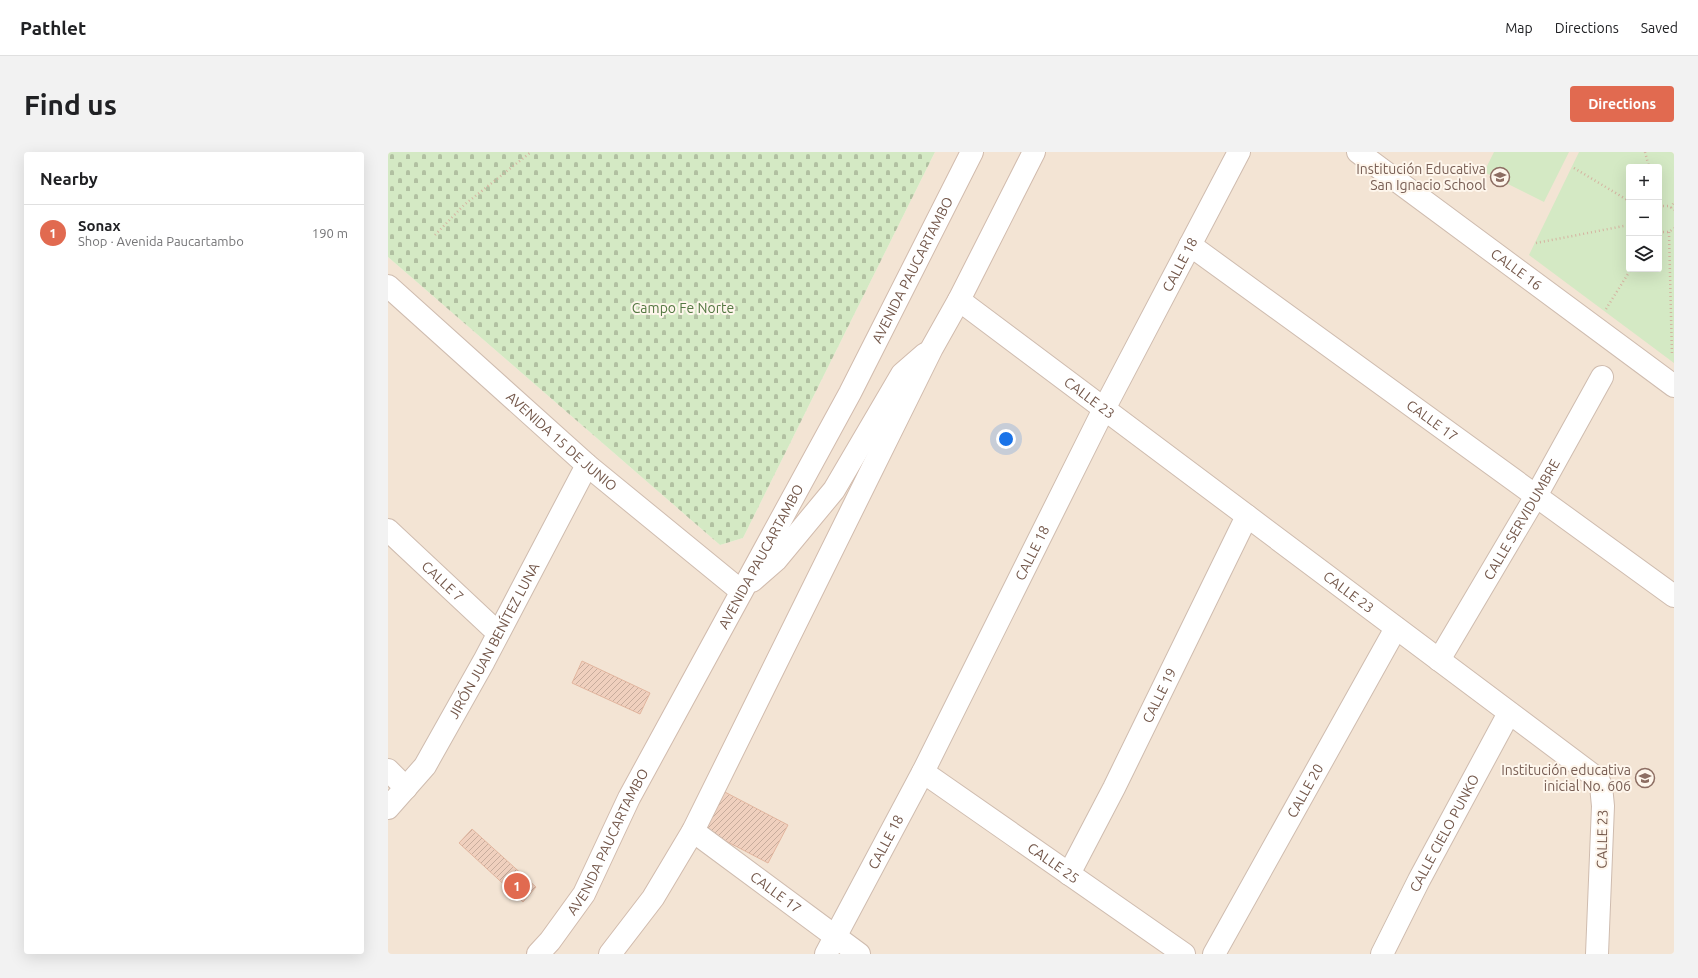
<!DOCTYPE html>
<meta charset="utf-8">
<style>
:root{--surface:#fff;--page:#f2f2f2;--text:#202124;--muted:#757577;--line:#e0e0e0;--accent:#e16a50}
body{margin:0;font-family:Ubuntu,sans-serif;background:var(--page);color:var(--text)}
.controls{position:absolute;right:12px;top:12px;display:grid;overflow:hidden;border-radius:4px;box-shadow:0 4px 16px #0002}
.controls button{width:36px;height:36px;display:grid;place-items:center;padding:0;border:0;border-bottom:1px solid var(--line);background:var(--surface);color:var(--text);font:20px sans-serif}
.you{position:absolute;left:618px;top:287px;width:14px;height:14px;margin:-10px;border:3px solid #fff;border-radius:50%;background:#1a73e8;box-shadow:0 0 0 6px #1a73e833}
.badge{display:grid;place-items:center;width:26px;height:26px;border-radius:50%;background:var(--accent);color:#fff;font-size:13px;font-weight:700}
.pin{position:absolute;translate:-50% -50%;border:2px solid #fff;box-shadow:0 1px 4px #0006}
.list{margin:0;padding:0;list-style:none}
h2{display:flex;justify-content:space-between;align-items:center;height:52px;margin:0;padding:0 16px;font-size:17px}
h2 small{font-size:13px;font-weight:400;color:var(--muted)}
.list li{display:grid;grid-template-columns:26px 1fr auto;gap:12px;align-items:center;box-sizing:border-box;height:56px;padding:0 16px;border-top:1px solid var(--line)}
.list b{display:block;font-size:15px;white-space:nowrap}
.list p{margin:0;font-size:13px;white-space:nowrap;color:var(--muted)}
.list em{font-size:13px;font-style:normal;color:var(--muted)}
.icon{flex:none;width:22px;height:22px;fill:none;stroke:currentColor;stroke-width:2;stroke-linecap:round;stroke-linejoin:round}
.map{position:relative;flex:none;width:1286px;height:802px;overflow:hidden;border-radius:4px}
header{display:flex;align-items:center;gap:24px;box-sizing:border-box;height:56px;padding:0 20px;background:var(--surface);border-bottom:1px solid var(--line)}
header strong{font-size:19px}
nav{display:flex;gap:22px;margin-inline-start:auto;font-size:14px}
.intro{display:flex;align-items:center;justify-content:space-between;box-sizing:border-box;height:96px;padding:0 24px}
h1{margin:0;font-size:28px}
.button{padding:10px 18px;border-radius:4px;background:var(--accent);color:#fff;font-size:14px;font-weight:700}
main{display:flex;gap:24px;padding:0 24px}
aside{flex:1;background:var(--surface);border-radius:4px;box-shadow:0 4px 16px #0002}
.map>svg:first-child{display:block}
</style>
<header>
<strong>Pathlet</strong>
<nav><a>Map</a><a>Directions</a><a>Saved</a></nav>
</header>
<div class="intro"><h1>Find us</h1><a class="button">Directions</a></div>
<main>
<aside>
<h2>Nearby<small></small></h2>
<ul class="list">
<li><span class="badge">1</span><div><b>Sonax</b><p>Shop · Avenida Paucartambo</p></div><em>190 m</em></li>
</ul>
</aside>
<div class="map">
<svg width="1286" height="802" viewBox="0 0 1286 802">
<defs>
<pattern id="cemetery-stones" width="16" height="16" patternUnits="userSpaceOnUse"><rect width="16" height="16" fill="#d4e9c4"/><path d="M2 7V4a2 2 0 0 1 4 0v3zM10 15v-3a2 2 0 0 1 4 0v3z" fill="#b1c0a1"/></pattern>
<pattern id="building-hatch" width="6" height="6" patternUnits="userSpaceOnUse"><rect width="6" height="6" fill="#f0d0be"/><path d="M-1 1l2-2M0 6l6-6M5 7l2-2" fill="none" stroke="#c7ac9c"/></pattern>
</defs>
<rect width="100%" height="100%" fill="#fbf2e6"/>
<path fill="#f3e4d4" fill-rule="evenodd" d="M547 0H1286V802H0V105L332 393 355 386ZM1241 15H1271V117H1241Z"/>
<path fill="url(#cemetery-stones)" d="M0 0H547L355 386 332 393 0 105Z"/>
<path fill="#d4e9c4" fill-rule="evenodd" d="M1106 0H1181L1156 50 1096 20Z
M1191 0H1286V211L1141 103ZM1241 15H1271V117H1241Z"/>
<path fill="url(#building-hatch)" stroke="#e2b69f" d="M194 509 262 541 252 562 184 531Z
M333 638 400 673 380 711 313 676Z
M84 677 148 735 135 750 71 691Z"/>
<g fill="none" stroke-linecap="round" stroke-linejoin="round">
<defs>
<g id="minor">
<path id="s1" d="M970 0 1286 234"/>
<path id="s2" d="M802 93 1286 444"/>
<path id="s3" d="M571 148 1210 627 1213 634 1215 654 1209 802"/>
<path id="s4" d="M0 378 110 481"/>
<path id="s5" d="M1051 508 1148 344 1214 225"/>
<path d="M0 618 18 636"/>
<path id="s6" d="M535 620 796 802"/>
<path id="s7" d="M0 656 37 614 96 509 199 313"/>
<path id="s8" d="M305 679 471 802"/>
<path id="s9" d="M681 722 726 636 859 364"/>
<path id="s10" d="M438 802 535 620 716 257 851 0"/>
<path id="s11" d="M826 802 1008 476"/>
<path id="s12" d="M994 802 1031 728 1121 561"/>
</g>
<g id="tertiary">
<path id="s13" d="M0 134 199 313 353 439"/>
</g>
<g id="secondary">
<path d="M364 429 388 408 446 338 514 222 537 202"/>
<path id="s14" d="M150 802 162 789 196 742 241 646 462 241 584 0"/>
<path d="M222 802 265 746 305 679 544 196 571 148 646 0"/>
</g>
</defs>
<use href="#minor" stroke="#cfbcaf" stroke-width="24"/>
<use href="#tertiary" stroke="#cfbcaf" stroke-width="24"/>
<use href="#secondary" stroke="#d1bbad" stroke-width="24"/>
<path stroke="#d5b3a1" stroke-width="2.5" stroke-dasharray="1 3" stroke-linecap="butt" d="M1257 0 1261 15
M1186 16 1241 49
M1271 54H1281L1286 58
M1283 56 1286 50
M1271 80H1281L1286 76
M1281 80 1284 204
M47 83 76 53 143 0
M1148 91 1241 73
M1218 157 1243 117"/>
<use href="#minor" stroke="#fff" stroke-width="22"/>
<use href="#tertiary" stroke="#fff" stroke-width="22"/>
<use href="#secondary" stroke="#fff" stroke-width="22"/>
</g>
<defs>
<symbol id="school-ring" viewBox="-11 -11 22 22"><circle r="9.5" fill="#fef6ec" stroke="#8d6e63" stroke-width="1.5"/><path d="M0-5L7-2L0 1L-7-2ZM-4 1L0 2.5L4 1V4Q0 6-4 4Z" fill="#8d6e63"/></symbol>
</defs>
<g fill-rule="evenodd">
<use href="#school-ring" x="1101" y="14" width="22" height="22"/>
<use href="#school-ring" x="1246" y="615" width="22" height="22"/>
</g>
<g text-anchor="middle" dominant-baseline="central" stroke-width="4" stroke-linejoin="round" paint-order="stroke">
<g font-size="14" fill="#785e54" stroke="#fef6ec" text-anchor="end">
<text x="1098" y="17">Institución Educativa<tspan x="1098" dy="16">San Ignacio School</tspan></text>
<text x="1243" y="618">Institución educativa<tspan x="1243" dy="16">inicial No. 606</tspan></text>
</g>
<g font-size="14" fill="#74584b" stroke="#fef6ec">
<text stroke="none"><textPath href="#s10" startOffset="775">CALLE 18</textPath></text>
<text stroke="none"><textPath href="#s1" startOffset="197">CALLE 16</textPath></text>
<text stroke="none"><textPath href="#s14" startOffset="781">AVENIDA PAUCARTAMBO</textPath></text>
<text stroke="none"><textPath href="#s3" startOffset="163">CALLE 23</textPath></text>
<text stroke="none"><textPath href="#s2" startOffset="299">CALLE 17</textPath></text>
<text stroke="none"><textPath href="#s13" startOffset="233">AVENIDA 15 DE JUNIO</textPath></text>
<text stroke="none"><textPath href="#s5" startOffset="163">CALLE SERVIDUMBRE</textPath></text>
<text stroke="none"><textPath href="#s10" startOffset="451">CALLE 18</textPath></text>
<text stroke="none"><textPath href="#s14" startOffset="457">AVENIDA PAUCARTAMBO</textPath></text>
<text stroke="none"><textPath href="#s4" startOffset="75">CALLE 7</textPath></text>
<text stroke="none"><textPath href="#s3" startOffset="487">CALLE 23</textPath></text>
<text stroke="none"><textPath href="#s7" startOffset="199">JIRÓN JUAN BENÍTEZ LUNA</textPath></text>
<text stroke="none"><textPath href="#s9" startOffset="200">CALLE 19</textPath></text>
<text stroke="none"><textPath href="#s11" startOffset="187">CALLE 20</textPath></text>
<text stroke="none"><textPath href="#s12" startOffset="136">CALLE CIELO PUNKO</textPath></text>
<text transform="translate(1214 687) rotate(-89)">CALLE 23</text>
<text stroke="none"><textPath href="#s14" startOffset="133">AVENIDA PAUCARTAMBO</textPath></text>
<text stroke="none"><textPath href="#s10" startOffset="127">CALLE 18</textPath></text>
<text stroke="none"><textPath href="#s6" startOffset="159">CALLE 25</textPath></text>
<text stroke="none"><textPath href="#s8" startOffset="103">CALLE 17</textPath></text>
</g>
<g font-size="14" fill="#557943" stroke="#fef6ec">
<text x="295" y="156">Campo Fe Norte</text>
</g>
</g>
</svg>
<div class="controls">
<button>+</button>
<button>−</button>
<button><svg class="icon" aria-label="layers" viewBox="0 0 24 24"><path d="M12 4l9 5-9 5-9-5zM3 14l9 5 9-5"/></svg></button>
</div>
<div class="you"></div>
<div class="pin badge" style="left:129px;top:734px">1</div>
</div>
</main>
